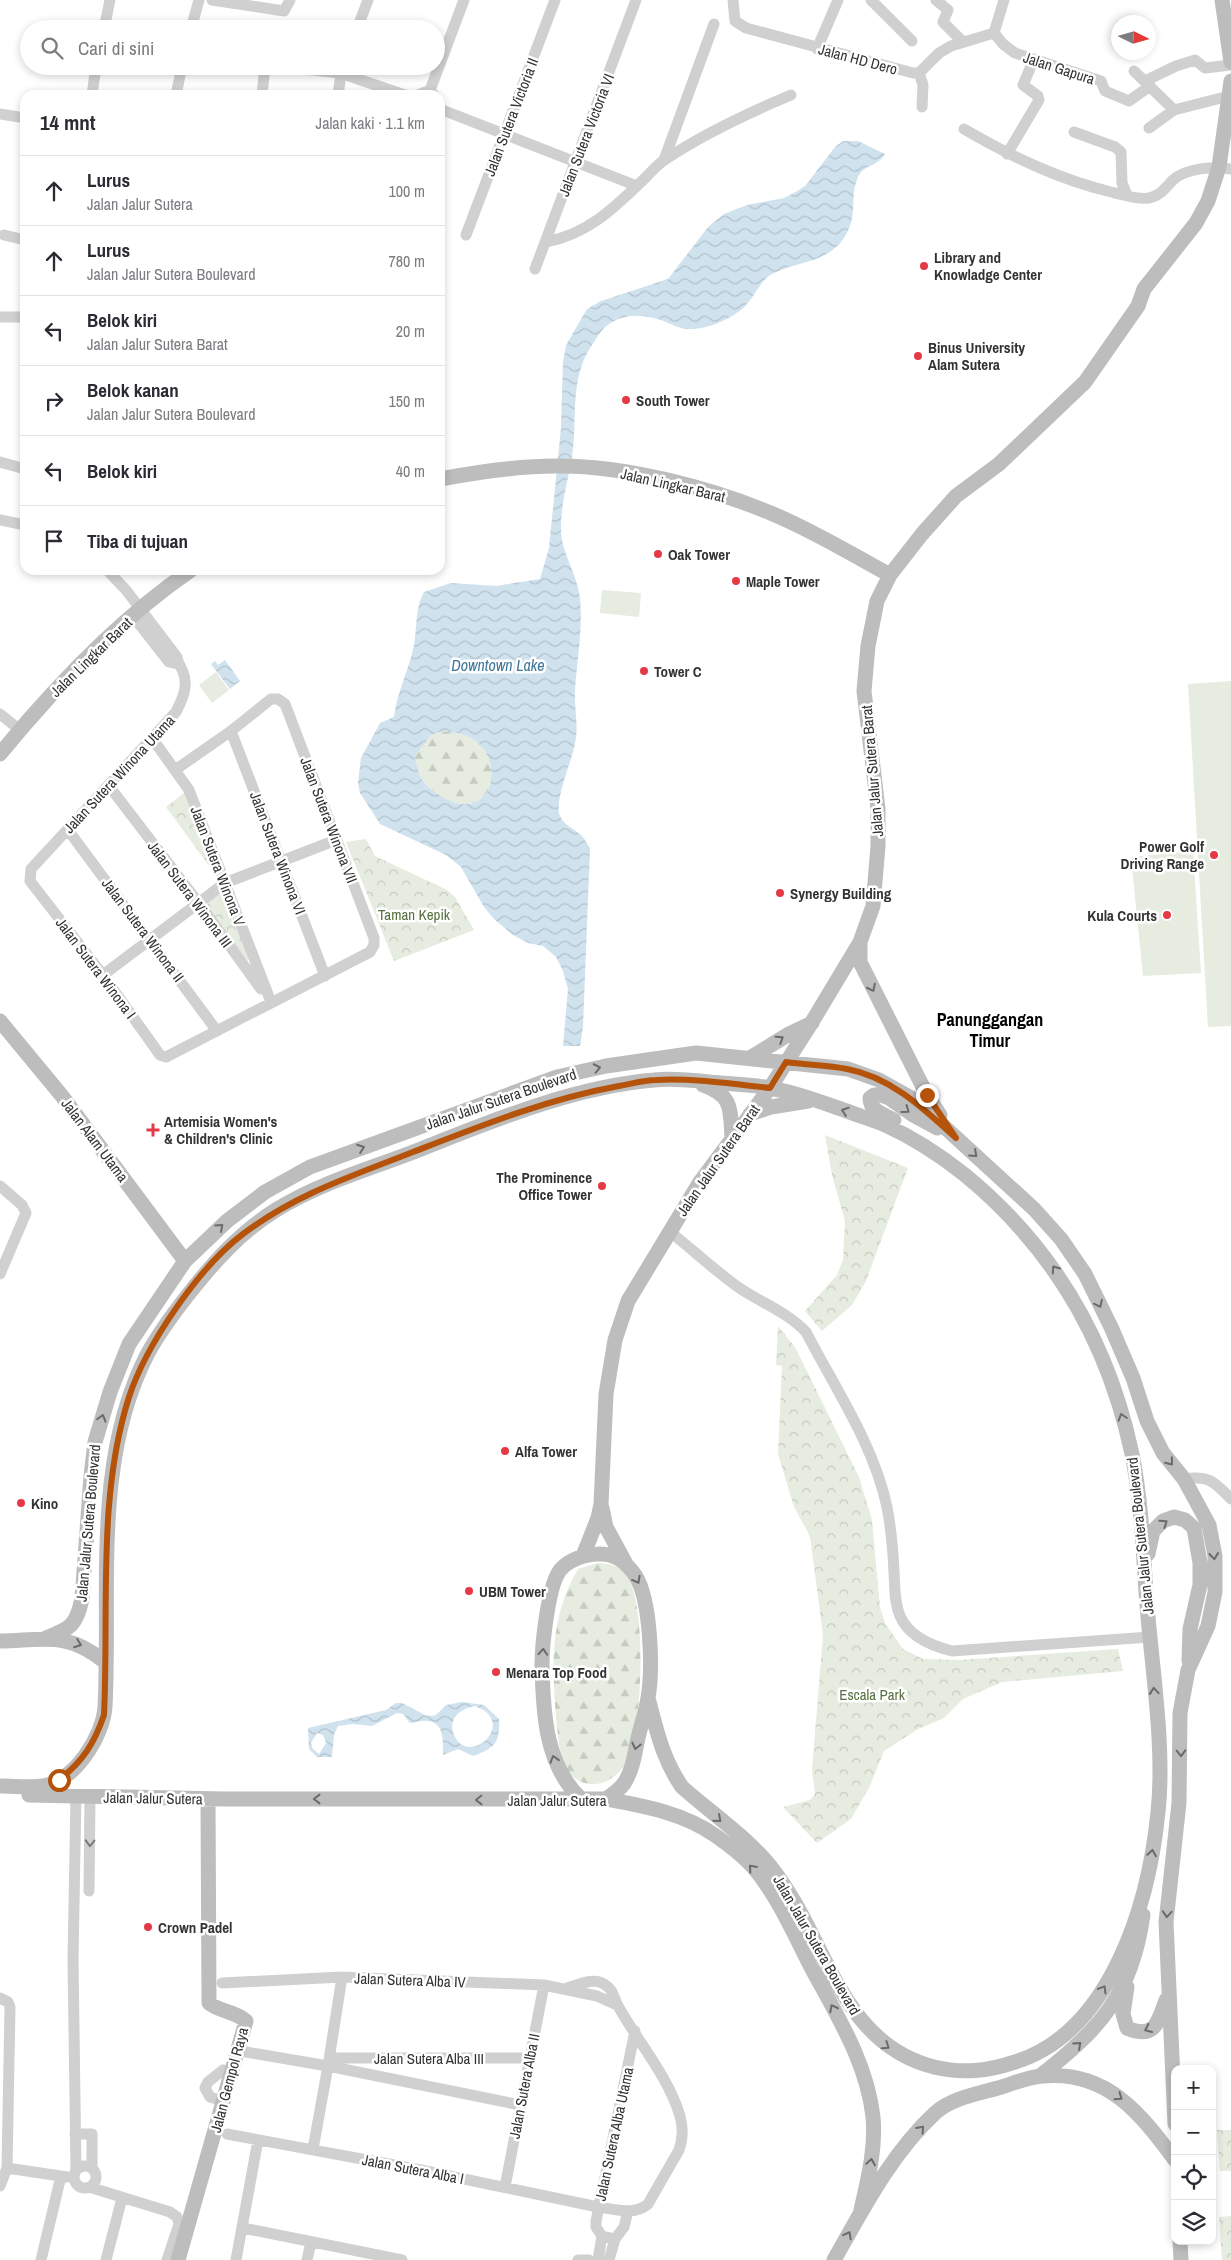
<!DOCTYPE html>
<html lang="id">
<meta charset="utf-8">
<style>
:root{--surface:#fff;--page:#f2f2f3;--text:#2b2b33;--muted:#7c7c81;--line:#e1e1e2}
body{margin:0;font-family:"Archivo Narrow",sans-serif;background:var(--page);color:var(--text)}
.controls{position:absolute;right:15px;bottom:15px;display:grid;overflow:hidden;border-radius:10px;box-shadow:0 2px 8px #0003}
.controls button{width:45px;height:45px;display:grid;place-items:center;padding:0;border:0;border-bottom:1px solid var(--line);background:var(--surface);color:var(--text);font:25px sans-serif}
.compass{position:absolute;left:1111px;top:15px;width:45px;height:45px;border-radius:50%;background:var(--surface);box-shadow:0 2px 8px #0003;rotate:95deg}
.stop{position:absolute;width:15px;height:15px;margin:-11px;border:4px solid #b45309;border-radius:50%;background:#fff}
.stop.end{background:#b45309;border-color:#fff;box-shadow:0 1px 5px #0008}
.list{margin:0;padding:0;list-style:none}
h2{display:flex;justify-content:space-between;align-items:center;height:65px;margin:0;padding:0 20px;font-size:21px}
h2 small{font-size:16px;font-weight:400;color:var(--muted)}
.list li{display:grid;grid-template-columns:32px 1fr auto;gap:15px;align-items:center;box-sizing:border-box;height:70px;padding:0 20px;border-top:1px solid var(--line)}
.list b{display:block;font-size:19px;white-space:nowrap}
.list p{margin:0;font-size:16px;white-space:nowrap;color:var(--muted)}
.list em{font-size:16px;font-style:normal;color:var(--muted)}
.icon{flex:none;width:28px;height:28px;fill:none;stroke:currentColor;stroke-width:2;stroke-linecap:round;stroke-linejoin:round}
.map{position:relative;flex:none;width:1231px;height:2260px;overflow:hidden}
.search{position:absolute;background:var(--surface);box-shadow:0 2px 8px #0003;left:20px;top:20px;width:425px;height:55px;display:flex;align-items:center;gap:12px;box-sizing:border-box;padding:0 18px;border-radius:28px;color:var(--muted);font-size:19px}
.panel{position:absolute;background:var(--surface);box-shadow:0 2px 8px #0003;left:20px;top:90px;width:425px;height:485px;border-radius:15px}
.map>svg:first-child{display:block}
</style>
<div class="map">
<svg width="1231" height="2260" viewBox="0 0 1231 2260">
<defs>
<pattern id="forest-firs" width="22" height="20" patternUnits="userSpaceOnUse" patternTransform="scale(1.25)"><rect width="22" height="20" fill="#e6ecdf"/><path d="M5 1l3.5 6h-7zM16 11l3.5 6h-7z" fill="#c6cbc0"/></pattern>
<pattern id="park-crowns" width="20" height="18" patternUnits="userSpaceOnUse" patternTransform="scale(1.25)"><rect width="20" height="18" fill="#e6ecdf"/><path d="M2 6a3 3 0 1 1 6 0M12 15a3 3 0 1 1 6 0" fill="none" stroke="#c6cbc0"/></pattern>
<pattern id="water-waves" width="16" height="10" patternUnits="userSpaceOnUse" patternTransform="scale(1.25)"><rect width="16" height="10" fill="#cfe2ee"/><path d="M0 5q4-4 8 0t8 0" fill="none" stroke="#b2c2cd"/></pattern>
</defs>
<rect width="100%" height="100%" fill="#fff"/>
<path fill="url(#forest-firs)" d="M439 732C515 727 502 834 441 796 422 784 419 778 415 756L431 735Z
M598 1563C608 1564 615 1564 623 1571 649 1596 642 1727 628 1759 614 1788 579 1795 564 1764 559 1756 556 1716 555 1705 552 1655 552 1614 578 1569Z"/>
<path fill="url(#park-crowns)" d="M185 792 218 878 166 807Z
M366 839 375 856 447 890 455 897 474 930 394 961 346 842Z
M221 893 225 895 249 959 247 960 207 908 208 901Z
M825 1135 908 1168 866 1281 852 1305 822 1331 805 1311 837 1275 843 1260 845 1221 832 1175Z
M778 1326 795 1347 859 1477 872 1520 880 1607 885 1623 903 1649 923 1659 958 1660 1118 1649 1123 1671 1002 1682 963 1699 944 1718 918 1729 884 1751 870 1786 851 1819 817 1843 783 1807 810 1800 815 1794 812 1770 823 1635 810 1536 794 1507 778 1454 782 1366 776 1365Z
M1217 2130H1231V2171H1220Z
M1231 2216V2260H1222L1219 2217Z"/>
<path fill="#e6ecdf" d="M602 590 641 593 639 617 600 613Z
M216 672 229 690 212 703 199 685Z
M1231 681V1026L1208 1027 1188 684Z
M1193 851 1201 973 1143 976 1131 857Z"/>
<path fill="url(#water-waves)" fill-rule="evenodd" d="M843 141H858L885 154C879 166 863 165 858 177 848 200 861 218 840 243 823 263 796 262 774 273 760 280 757 293 747 304 735 318 707 330 688 329 681 329 673 325 666 322 645 314 624 312 605 327 601 331 597 337 594 342 570 375 577 411 573 449 570 475 561 500 561 527 560 551 577 573 580 598 583 629 577 659 575 690 574 706 578 722 576 737 574 758 556 793 559 813 562 825 575 829 582 836 585 839 587 844 590 848L583 1027 580 1046H563L568 989 563 971 556 957 543 946 528 943 513 935 494 919 484 907 461 867 446 855 380 824 360 793 358 783 361 758 380 723 394 717C397 691 409 670 414 645 417 628 415 607 424 592L451 583 496 586 540 579 549 548 561 428 563 362 566 345 587 309 601 301 668 279 708 227 724 214 747 205 784 198 794 193 805 186 835 147ZM439 732C515 727 502 834 441 796 422 784 419 778 415 756L431 735Z
M225 660 240 681 230 689 211 664 215 661 218 665Z
M462 1702 484 1705 499 1719C500 1743 495 1748 473 1756L458 1749 443 1755C443 1742 445 1722 427 1721 421 1720 416 1723 410 1723L403 1714 397 1713 372 1726 353 1724 338 1726 334 1735 332 1757H317L309 1749 308 1728 386 1710 396 1703H402L425 1715 431 1716 436 1715 446 1705ZM475 1706C521 1723 465 1771 453 1732 449 1717 462 1708 475 1706ZM317 1733 323 1735 326 1743 319 1754 312 1748 311 1743Z"/>
<g fill="none" stroke-linecap="round" stroke-linejoin="round">
<path stroke="#d0d0d0" stroke-width="11" d="M212 0 284 11 290 0
M733 0 735 21 746 28 913 73H919L939 53 951 46 994 33
M871 0 912 41
M936 0 948 10 943 22 963 42
M104 29 110 0
M191 29 199 0
M357 29 368 0
M994 33 1003 44 1015 53 1101 81 1105 91 1129 101 1150 86
M994 33 1004 0
M817 49 838 0
M277 66 340 73 405 95
M1134 71 1174 110 1149 128
M919 73 923 85 922 107
M1145 81 1176 66 1195 60 1205 68 1231 65
M429 93 464 0
M92 95 96 66
M176 95 182 66
M262 95 265 66
M338 95 342 67
M418 95 425 92 434 95
M440 109 637 186
M1174 110 1229 96
M0 114 25 118
M964 129C1012 157 1060 180 1115 193 1125 195 1138 200 1149 198 1160 196 1165 188 1173 180 1186 168 1214 166 1231 169
M1074 132 1115 147 1121 152 1122 183 1127 195
M1007 154 1039 100 1038 96 1023 85 1034 59
M664 160 714 24
M4 235 25 240
M466 235 555 0
M546 242C587 234 612 210 641 182 649 175 656 165 666 159 705 133 748 113 791 95
M535 269 636 0
M0 317H25
M0 462 25 469
M0 520 25 525
M107 570 126 590 177 657C178 664 181 666 183 672 189 686 182 700 176 712L31 869 30 881 103 975 160 1055 166 1057 370 952 374 945V938L285 704 278 699H271L231 731 175 770
M133 616 169 662 178 664
M0 714 20 730
M231 731 325 976
M152 738 189 790 271 1002
M109 786 198 902 261 989
M68 830 217 1031
M103 975 225 883 336 840
M0 1186 22 1205 26 1213 0 1274
M669 1231C692 1249 714 1270 738 1287 761 1303 786 1311 806 1332 835 1388 874 1445 887 1507 891 1528 893 1550 894 1572 895 1587 894 1602 900 1616 909 1637 932 1646 952 1651L1150 1637
M1184 1479C1208 1475 1214 1481 1231 1499
M76 1796 73 1959 76 2170
M89 1891 90 1796
M342 1977 328 2066 520 2105
M222 1983 342 1977 544 1985 597 1996 617 2005
M0 1998 8 2002 10 2007 7 2168 0 2186
M246 2052 328 2066 313 2149
M330 2058H529
M223 2101 210 2097 205 2088 208 2082 223 2070 231 2071
M75 2134H92V2168
M227 2134 421 2170 598 2207C615 2209 634 2216 648 2204L679 2150C683 2139 683 2127 680 2116 668 2076 638 2042 618 2006 613 1997 614 1990 604 1984 594 1977 578 1985 567 1988
M74 2177a11 11 0 1 1 22 0a11 11 0 1 1-22 0Z
M7 2168 67 2177
M89 2187 170 2212 177 2217 179 2224 167 2260
M505 2187 544 1985
M628 2211 624 2227 615 2239 602 2236 596 2227V2221L635 2031
M243 2228 402 2260
M41 2260 61 2176
M106 2260 122 2198
M236 2260 258 2140
M307 2260 311 2242
M578 2260H589
M598 2260 602 2236
M609 2260 615 2239"/>
<path stroke="#bdbdbd" stroke-width="15" d="M1222 0 1231 62
M440 479C478 472 518 466 556 466 624 465 711 488 773 514 814 531 851 554 890 575
M0 754C54 688 121 618 191 570
M860 943V962L927 1095 940 1115
M0 1021 62 1096 185 1261
M750 1058 789 1034 812 1023
M703 1085C733 1096 730 1108 732 1137
M750 1114 771 1107 808 1101
M894 1120C883 1114 870 1111 870 1098L874 1095H881L889 1098 913 1115 937 1128
M602 1508 606 1527 625 1562
M1148 1554 1153 1531 1163 1521 1174 1517 1185 1520 1194 1528 1200 1563V1585L1190 1629 1189 1661
M583 1556 598 1518 601 1504 606 1394 615 1340 628 1301 700 1182 770 1088 812 1022 860 942 873 906 878 846V809L864 691 868 646 877 601 890 575 922 534 956 496 999 464 1085 382 1138 306 1144 289 1196 223 1208 201 1219 167 1231 81
M46 1638C71 1628 76 1626 82 1599L91 1476 95 1442 110 1392 129 1344 185 1261 227 1221 265 1192 310 1167 557 1077 606 1066 696 1053 848 1069 879 1080 915 1100 1034 1209 1061 1239 1085 1274 1111 1327 1133 1378 1147 1421 1163 1453 1184 1479 1209 1525 1215 1556V1592L1208 1626 1188 1670 1180 1713 1179 1803 1166 1922 1175 2124
M0 1641C44 1640 68 1631 105 1662
M0 1786C14 1786 30 1788 43 1786 75 1781 103 1736 105 1707 111 1590 92 1460 148 1353 159 1333 173 1314 187 1296 213 1263 240 1232 276 1210 319 1183 370 1169 416 1151 492 1121 572 1087 654 1080 672 1078 691 1080 709 1082 727 1084 746 1084 764 1087 791 1091 818 1101 844 1110 857 1115 870 1119 883 1124 912 1137 940 1155 965 1175 1054 1248 1108 1341 1132 1454 1142 1503 1143 1555 1147 1605 1152 1669 1165 1748 1158 1812 1149 1902 1112 2032 1015 2062 988 2071 963 2074 934 2067 839 2043 827 1939 774 1871 751 1840 711 1813 682 1787 662 1758 657 1731 648 1698
M29 1795 224 1799H606C644 1806 684 1813 716 1836 729 1845 743 1856 754 1868 778 1897 794 1934 811 1967 836 2014 867 2062 873 2117 876 2148 868 2179 861 2210
M581 1799C545 1765 543 1712 542 1665 542 1646 548 1583 561 1569 569 1560 585 1554 598 1554 615 1553 626 1562 635 1575 651 1599 653 1669 648 1698 646 1711 641 1725 638 1738 635 1751 634 1766 627 1778 623 1788 614 1793 606 1799
M1127 1987 1123 2014 1127 2028C1155 2040 1158 2022 1166 2000
M1040 2076C1101 2028 1132 1994 1143 1915
M1180 2241 1181 2260
M178 2260 246 2021C235 2011 220 2012 209 2003L208 1799
M834 2260C863 2209 891 2154 935 2113 952 2098 977 2094 998 2088 1012 2084 1027 2077 1042 2076 1107 2070 1140 2113 1175 2160"/>
</g>
<defs><path id="oneway-chevron" d="M-2-3.5L2.5 0L-2 3.5" fill="none" stroke-width="1.6" stroke-linecap="round" stroke-linejoin="round" transform="scale(1.25)"/></defs>
<g stroke="#6a6a6a">
<use href="#oneway-chevron" transform="translate(872 988) rotate(63)"/>
<use href="#oneway-chevron" transform="translate(780 1039) rotate(-33)"/>
<use href="#oneway-chevron" transform="translate(597 1068) rotate(-12)"/>
<use href="#oneway-chevron" transform="translate(906 1110) rotate(36)"/>
<use href="#oneway-chevron" transform="translate(845 1111) rotate(-161)"/>
<use href="#oneway-chevron" transform="translate(361 1148) rotate(-20)"/>
<use href="#oneway-chevron" transform="translate(974 1154) rotate(42)"/>
<use href="#oneway-chevron" transform="translate(220 1227) rotate(-42)"/>
<use href="#oneway-chevron" transform="translate(1055 1269) rotate(-125)"/>
<use href="#oneway-chevron" transform="translate(1099 1304) rotate(64)"/>
<use href="#oneway-chevron" transform="translate(1122 1417) rotate(-108)"/>
<use href="#oneway-chevron" transform="translate(102 1418) rotate(-74)"/>
<use href="#oneway-chevron" transform="translate(1170 1462) rotate(51)"/>
<use href="#oneway-chevron" transform="translate(1164 1523) rotate(-35)"/>
<use href="#oneway-chevron" transform="translate(1214 1556) rotate(84)"/>
<use href="#oneway-chevron" transform="translate(637 1580) rotate(61)"/>
<use href="#oneway-chevron" transform="translate(78 1644) rotate(20)"/>
<use href="#oneway-chevron" transform="translate(543 1652) rotate(-86)"/>
<use href="#oneway-chevron" transform="translate(1154 1691) rotate(-95)"/>
<use href="#oneway-chevron" transform="translate(636 1746) rotate(103)"/>
<use href="#oneway-chevron" transform="translate(1181 1753) rotate(89)"/>
<use href="#oneway-chevron" transform="translate(554 1759) rotate(-107)"/>
<use href="#oneway-chevron" transform="translate(317 1799) rotate(-180)"/>
<use href="#oneway-chevron" transform="translate(479 1800) rotate(179)"/>
<use href="#oneway-chevron" transform="translate(718 1819) rotate(41)"/>
<use href="#oneway-chevron" transform="translate(1152 1853) rotate(-81)"/>
<use href="#oneway-chevron" transform="translate(752 1868) rotate(-131)"/>
<use href="#oneway-chevron" transform="translate(1167 1914) rotate(94)"/>
<use href="#oneway-chevron" transform="translate(1103 1989) rotate(-59)"/>
<use href="#oneway-chevron" transform="translate(833 2008) rotate(-117)"/>
<use href="#oneway-chevron" transform="translate(1148 2029) rotate(155)"/>
<use href="#oneway-chevron" transform="translate(1078 2045) rotate(-42)"/>
<use href="#oneway-chevron" transform="translate(886 2046) rotate(34)"/>
<use href="#oneway-chevron" transform="translate(1119 2097) rotate(35)"/>
<use href="#oneway-chevron" transform="translate(921 2129) rotate(-48)"/>
<use href="#oneway-chevron" transform="translate(871 2162) rotate(-81)"/>
<use href="#oneway-chevron" transform="translate(848 2235) rotate(-62)"/>
</g>
<use stroke="#7a7a7a" href="#oneway-chevron" transform="translate(90 1843) rotate(91)"/>
<g fill="none" stroke-linecap="round" stroke-linejoin="round">
<path stroke="#b45309" stroke-width="6" d="M59 1780C83 1761 94 1744 104 1715 109 1611 97 1497 129 1397 146 1345 199 1267 243 1234 296 1194 352 1176 413 1152 480 1126 547 1099 619 1086 631 1084 644 1080 656 1080 694 1078 732 1084 770 1088L786 1062C806 1065 827 1065 847 1069 891 1077 924 1109 956 1138L927 1095"/>
</g>
<g fill="#e63946" stroke="#fff" stroke-width="2">
<circle cx="924" cy="266" r="5"/>
<circle cx="918" cy="356" r="5"/>
<circle cx="626" cy="400" r="5"/>
<circle cx="658" cy="554" r="5"/>
<circle cx="736" cy="581" r="5"/>
<circle cx="644" cy="671" r="5"/>
<circle cx="1214" cy="855" r="5"/>
<circle cx="780" cy="893" r="5"/>
<circle cx="1167" cy="915" r="5"/>
<path d="M150.5 1122.5h5v5h5v5h-5v5h-5v-5h-5v-5h5z"/>
<circle cx="602" cy="1186" r="5"/>
<circle cx="505" cy="1451" r="5"/>
<circle cx="21" cy="1503" r="5"/>
<circle cx="469" cy="1591" r="5"/>
<circle cx="496" cy="1672" r="5"/>
<circle cx="148" cy="1927" r="5"/>
</g>
<g text-anchor="middle" dominant-baseline="central" stroke-width="5" stroke-linejoin="round" paint-order="stroke">
<g font-size="15" fill="#333" stroke="#fff">
<text transform="translate(858 59) rotate(15)">Jalan HD Dero</text>
<text transform="translate(1059 68) rotate(18)">Jalan Gapura</text>
<text transform="translate(511 117) rotate(-69)">Jalan Sutera Victoria II</text>
<text transform="translate(586 135) rotate(-69)">Jalan Sutera Victoria VI</text>
<text transform="translate(673 485) rotate(13)">Jalan Lingkar Barat</text>
<text transform="translate(91 657) rotate(-44)">Jalan Lingkar Barat</text>
<text transform="translate(872 771) rotate(-95)">Jalan Jalur Sutera Barat</text>
<text transform="translate(119 774) rotate(-47)">Jalan Sutera Winona Utama</text>
<text transform="translate(329 820) rotate(69)">Jalan Sutera Winona VII</text>
<text transform="translate(278 853) rotate(69)">Jalan Sutera Winona VI</text>
<text transform="translate(218 866) rotate(69)">Jalan Sutera Winona V</text>
<text transform="translate(190 894) rotate(53)">Jalan Sutera Winona III</text>
<text transform="translate(143 930) rotate(53)">Jalan Sutera Winona II</text>
<text transform="translate(96 968) rotate(53)">Jalan Sutera Winona I</text>
<text transform="translate(501 1099) rotate(-19)">Jalan Jalur Sutera Boulevard</text>
<text transform="translate(95 1140) rotate(53)">Jalan Alam Utama</text>
<text transform="translate(718 1160) rotate(-55)">Jalan Jalur Sutera Barat</text>
<text transform="translate(88 1523) rotate(-85)">Jalan Jalur Sutera Boulevard</text>
<text transform="translate(1140 1536) rotate(-96)">Jalan Jalur Sutera Boulevard</text>
<text transform="translate(153 1798) rotate(1)">Jalan Jalur Sutera</text>
<text x="557" y="1800">Jalan Jalur Sutera</text>
<text transform="translate(817 1945) rotate(60)">Jalan Jalur Sutera Boulevard</text>
<text transform="translate(410 1980) rotate(2)">Jalan Sutera Alba IV</text>
<text x="429" y="2058">Jalan Sutera Alba III</text>
<text transform="translate(229 2080) rotate(-75)">Jalan Gempol Raya</text>
<text transform="translate(524 2086) rotate(-79)">Jalan Sutera Alba II</text>
<text transform="translate(614 2134) rotate(-78)">Jalan Sutera Alba Utama</text>
<text transform="translate(413 2169) rotate(11)">Jalan Sutera Alba I</text>
</g>
<g font-size="15" font-weight="bold" fill="#333" stroke="#fff" text-anchor="start">
<text x="934" y="257">Library and<tspan x="934" dy="17">Knowladge Center</tspan></text>
<text x="928" y="347">Binus University<tspan x="928" dy="17">Alam Sutera</tspan></text>
<text x="636" y="400">South Tower</text>
<text x="668" y="554">Oak Tower</text>
<text x="746" y="581">Maple Tower</text>
<text x="654" y="671">Tower C</text>
<text x="1204" y="846" text-anchor="end">Power Golf<tspan x="1204" dy="17">Driving Range</tspan></text>
<text x="790" y="893">Synergy Building</text>
<text x="1157" y="915" text-anchor="end">Kula Courts</text>
<text x="164" y="1121">Artemisia Women's<tspan x="164" dy="17">&amp; Children's Clinic</tspan></text>
<text x="592" y="1177" text-anchor="end">The Prominence<tspan x="592" dy="17">Office Tower</tspan></text>
<text x="515" y="1451">Alfa Tower</text>
<text x="31" y="1503">Kino</text>
<text x="479" y="1591">UBM Tower</text>
<text x="506" y="1672">Menara Top Food</text>
<text x="158" y="1927">Crown Padel</text>
</g>
<g font-size="15" fill="#56703f" stroke="#fff">
<text x="414" y="914">Taman Kepik</text>
<text x="872" y="1694">Escala Park</text>
</g>
<g font-size="16" font-style="italic" fill="#3f7597" stroke="#fff">
<text x="498" y="665">Downtown Lake</text>
</g>
<g font-size="18" font-weight="bold" fill="#000" stroke="#fff">
<text x="990" y="1019">Panunggangan<tspan x="990" dy="21">Timur</tspan></text>
</g>
</g>
</svg>
<div class="controls">
<button>+</button>
<button>−</button>
<button><svg class="icon" aria-label="locate" viewBox="0 0 24 24"><circle cx="12" cy="12" r="6"/><path d="M12 2v4M12 18v4M2 12h4M18 12h4"/></svg></button>
<button><svg class="icon" aria-label="layers" viewBox="0 0 24 24"><path d="M12 4l9 5-9 5-9-5zM3 14l9 5 9-5"/></svg></button>
</div>
<svg class="compass" viewBox="-18 -18 36 36"><path d="M0-13l5 13h-10z" fill="#e53935"/><path d="M0 13l5-13h-10z" fill="#7c7c81"/></svg>
<div class="stop" style="left:59px;top:1780px"></div>
<div class="stop end" style="left:927px;top:1095px"></div>
<div class="search"><svg class="icon" aria-label="search" viewBox="0 0 24 24"><circle cx="10" cy="10" r="6"/><path d="M15 15l6 6"/></svg>Cari di sini</div>
<section class="panel">
<h2>14 mnt<small>Jalan kaki · 1.1 km</small></h2>
<ul class="list">
<li><svg class="icon" aria-label="ahead" viewBox="0 0 24 24"><path d="M12 20V5M6 11l6-6 6 6"/></svg><div><b>Lurus</b><p>Jalan Jalur Sutera</p></div><em>100 m</em></li>
<li><svg class="icon" aria-label="ahead" viewBox="0 0 24 24"><path d="M12 20V5M6 11l6-6 6 6"/></svg><div><b>Lurus</b><p>Jalan Jalur Sutera Boulevard</p></div><em>780 m</em></li>
<li><svg class="icon" aria-label="left" viewBox="0 0 24 24"><path d="M17 20v-9H6M10 6l-5 5 5 5"/></svg><div><b>Belok kiri</b><p>Jalan Jalur Sutera Barat</p></div><em>20 m</em></li>
<li><svg class="icon" aria-label="right" viewBox="0 0 24 24"><path d="M7 20v-9h11M14 6l5 5-5 5"/></svg><div><b>Belok kanan</b><p>Jalan Jalur Sutera Boulevard</p></div><em>150 m</em></li>
<li><svg class="icon" aria-label="left" viewBox="0 0 24 24"><path d="M17 20v-9H6M10 6l-5 5 5 5"/></svg><div><b>Belok kiri</b></div><em>40 m</em></li>
<li><svg class="icon" aria-label="arrive" viewBox="0 0 24 24"><path d="M6 21V4h12l-3 4 3 4H6"/></svg><div><b>Tiba di tujuan</b></div></li>
</ul>
</section>
</div>
